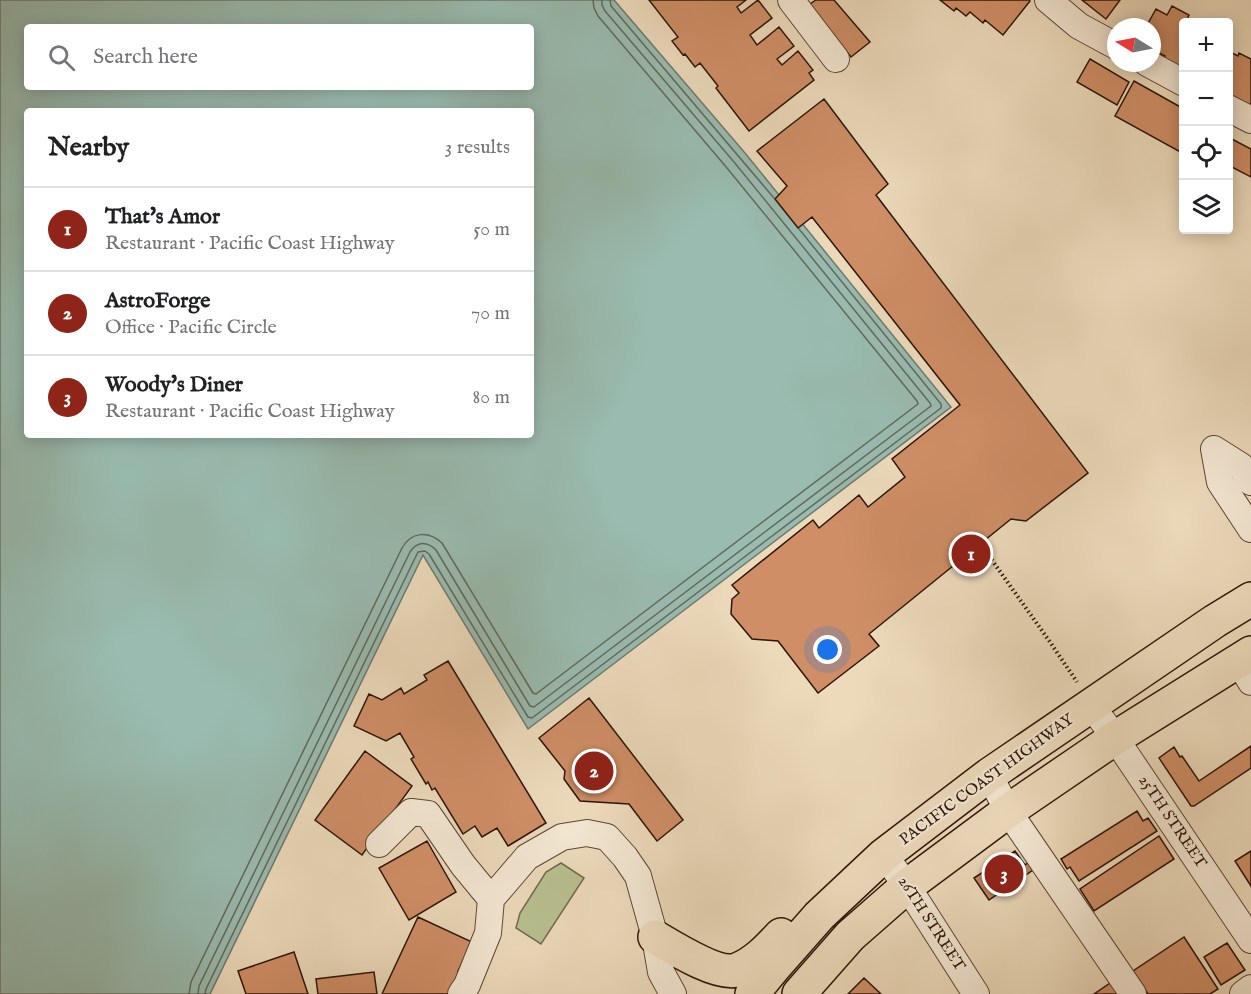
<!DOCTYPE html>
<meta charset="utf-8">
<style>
:root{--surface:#fff;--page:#f6f6f6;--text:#202124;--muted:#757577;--line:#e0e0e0;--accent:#8f2418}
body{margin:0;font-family:"IM FELL English",serif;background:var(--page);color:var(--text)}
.controls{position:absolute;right:18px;top:18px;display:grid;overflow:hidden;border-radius:6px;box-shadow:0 3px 15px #0003}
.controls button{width:54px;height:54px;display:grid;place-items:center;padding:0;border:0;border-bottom:2px solid var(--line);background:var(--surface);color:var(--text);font:30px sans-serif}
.compass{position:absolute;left:1107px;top:18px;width:54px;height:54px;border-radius:50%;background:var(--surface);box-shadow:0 3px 15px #0003;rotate:280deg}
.you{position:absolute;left:828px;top:650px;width:21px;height:21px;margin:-15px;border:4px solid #fff;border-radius:50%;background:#1a73e8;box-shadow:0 0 0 9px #1a73e833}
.badge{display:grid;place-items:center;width:39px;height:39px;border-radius:50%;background:var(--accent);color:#fff;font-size:20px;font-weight:700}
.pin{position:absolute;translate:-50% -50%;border:3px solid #fff;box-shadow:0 2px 6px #0006}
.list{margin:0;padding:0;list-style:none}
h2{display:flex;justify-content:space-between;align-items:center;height:78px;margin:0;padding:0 24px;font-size:26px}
h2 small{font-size:20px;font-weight:400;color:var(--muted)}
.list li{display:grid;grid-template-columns:39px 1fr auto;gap:18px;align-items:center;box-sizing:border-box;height:84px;padding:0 24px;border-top:2px solid var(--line)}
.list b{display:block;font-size:22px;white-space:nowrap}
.list p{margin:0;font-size:20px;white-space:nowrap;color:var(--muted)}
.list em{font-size:20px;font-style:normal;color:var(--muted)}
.icon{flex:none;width:33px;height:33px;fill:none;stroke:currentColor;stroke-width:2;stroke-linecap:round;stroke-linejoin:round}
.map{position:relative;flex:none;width:1251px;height:994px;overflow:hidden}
.search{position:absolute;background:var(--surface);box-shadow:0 3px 15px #0003;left:24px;top:24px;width:510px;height:66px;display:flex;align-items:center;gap:15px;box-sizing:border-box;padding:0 21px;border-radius:6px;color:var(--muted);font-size:22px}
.panel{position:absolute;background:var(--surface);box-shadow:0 3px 15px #0003;left:24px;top:108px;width:510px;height:330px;border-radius:6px}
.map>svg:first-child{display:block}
</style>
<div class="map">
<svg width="1251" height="994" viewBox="0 0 1251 994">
<rect width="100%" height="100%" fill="#ecdabb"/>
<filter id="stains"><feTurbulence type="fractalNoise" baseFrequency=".00333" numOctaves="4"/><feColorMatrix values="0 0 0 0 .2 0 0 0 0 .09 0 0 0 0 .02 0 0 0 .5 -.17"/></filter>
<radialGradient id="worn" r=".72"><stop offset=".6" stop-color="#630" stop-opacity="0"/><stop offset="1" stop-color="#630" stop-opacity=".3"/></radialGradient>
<path fill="#b8c090" stroke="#726a4c" stroke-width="1.5" d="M561 863 584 878 541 944 516 928 520 913 546 872Z"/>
<path fill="#99bbb0" stroke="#6d796d" stroke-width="1.5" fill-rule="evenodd" d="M0 0H614L745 153 951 407 528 729 423 555 210 994H0ZM27 27H531V87H27ZM27 111H531V435H27Z"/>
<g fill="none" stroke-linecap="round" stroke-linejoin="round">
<path stroke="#62685c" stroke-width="1.5" d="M610 0 611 6 774 198
M189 994 191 982 402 548C411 532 428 530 442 543L533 693 536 694 918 404 917 401 727 168 598 16 594 8 593 0
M198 994 199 986 410 552C417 541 427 541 436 550L530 706 534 707 931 406 930 403 734 162 605 11 602 5V0
M205 994 206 989 418 552 425 551 429 554 528 717 532 718 941 408V404L799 229"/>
</g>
<path fill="#cf8e66" stroke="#2c1509" stroke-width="1.5" d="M649 0H746L737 7 741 13 758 0 772 18 750 35 757 45 779 27 794 46 777 59 782 65 798 51 813 70 809 73 814 80 749 131 716 88 718 86 700 63 695 67 685 54 683 55 672 41 678 37Z
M816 0H834L870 42 851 57 810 4Z
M940 0H1029L1030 1 1003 35 985 20 983 23 970 12 966 16 956 8 954 11Z
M1082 0H1120L1106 19Z
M1172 6 1189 15 1186 22H1184V72L1163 61 1165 56 1152 50V27H1146L1156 9 1167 15Z
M1228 51 1238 56 1239 53 1251 59V103L1249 107 1228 96Z
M1090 59 1129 82 1117 105 1077 82Z
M1134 81 1184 109V154L1115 116Z
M824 99 888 184 876 195 1088 473 1026 521 1011 519 869 634 879 646 818 693 778 641 752 639 731 614 732 599 739 593 732 585 813 520 819 528 859 495 868 507 905 477 892 459 960 405 812 217 798 228 775 199 787 186 757 151Z
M1228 137 1251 149V177L1228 165Z
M448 661 546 823 508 846 497 828 482 837 475 826 463 834 435 788 432 790 428 782 426 784 411 759 414 757 400 733 386 741 354 726 369 694 382 700 401 688 404 694 427 680 424 675Z
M589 698 683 820 657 841 629 804 580 801 564 779 565 771 539 738Z
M1251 746V768L1194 806H1191L1159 758 1174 747 1180 757 1182 756 1199 781Z
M365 751 412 786 362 855 315 820Z
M1137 811 1143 821 1148 818 1157 831 1079 881 1070 867 1067 869 1061 859Z
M1159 836 1174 859 1094 911 1080 889Z
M427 841 456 892 409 920 379 868Z
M1015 851 1025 865 1029 862 1033 870 989 900 974 878Z
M1251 851V886L1235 861Z
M418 917 472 942 458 971 461 972 450 994H382Z
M1184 937 1218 989 1210 994H1148L1133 971Z
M1227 943 1245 970 1221 985 1204 957Z
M294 952 308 994H246L238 971Z
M374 972 377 994H318L316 979Z
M864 978 881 994H848Z
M1113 981 1121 994H1094Z"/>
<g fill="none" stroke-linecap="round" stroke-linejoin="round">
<defs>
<path id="minor" d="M791 0 836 59
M1048 0 1079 26 1116 46
M1147 63 1184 83
M1228 108 1251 120
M1214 449 1220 482 1251 529
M1214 449 1241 466 1251 482
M1239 662 1251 682
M1091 705 1115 738 1251 940
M989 775 1008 811 1133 994
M379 844 411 812 428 814 463 865 491 899
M884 855 907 886 976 994
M461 994 467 985 488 933 491 899 527 857 562 837 587 833 607 837 625 857 638 876 655 937 661 972 673 994
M1243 994 1251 988"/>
<path id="highway" d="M655 937C672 947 718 976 737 970 755 963 768 949 781 935
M752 994 775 966 819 916 884 855 989 775 1215 621 1251 599
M799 994 850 936 907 886 1008 811 1115 738 1251 653"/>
</defs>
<use href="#minor" stroke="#5c4636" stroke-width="28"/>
<use href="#highway" stroke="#2c1509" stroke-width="36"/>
<path stroke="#2c1509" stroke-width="4" stroke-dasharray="1.5 3" stroke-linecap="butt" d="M989 556 1050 642 1077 682"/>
<use href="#minor" stroke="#f3e7d3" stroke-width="26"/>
<use href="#highway" stroke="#ecdabb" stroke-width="33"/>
</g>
<g text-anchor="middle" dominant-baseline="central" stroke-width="4.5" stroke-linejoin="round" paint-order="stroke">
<g font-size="16" fill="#2c1509" stroke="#f3e7d3">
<text transform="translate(987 780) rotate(-36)">PACIFIC COAST HIGHWAY</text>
<text transform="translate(1172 822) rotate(56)">25TH STREET</text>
<text transform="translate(931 924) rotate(57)">26TH STREET</text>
</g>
</g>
<rect width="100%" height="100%" filter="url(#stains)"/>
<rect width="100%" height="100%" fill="url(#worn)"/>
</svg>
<div class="controls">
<button>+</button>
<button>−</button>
<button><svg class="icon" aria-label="locate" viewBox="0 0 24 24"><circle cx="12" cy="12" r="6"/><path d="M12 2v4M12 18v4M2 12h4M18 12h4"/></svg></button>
<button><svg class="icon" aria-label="layers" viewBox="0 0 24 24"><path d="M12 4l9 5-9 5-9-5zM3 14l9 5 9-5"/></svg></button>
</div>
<svg class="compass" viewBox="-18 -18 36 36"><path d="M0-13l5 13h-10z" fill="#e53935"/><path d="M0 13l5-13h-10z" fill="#757577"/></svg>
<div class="you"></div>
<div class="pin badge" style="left:971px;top:554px">1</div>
<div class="pin badge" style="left:594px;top:771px">2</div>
<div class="pin badge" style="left:1004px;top:874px">3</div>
<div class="search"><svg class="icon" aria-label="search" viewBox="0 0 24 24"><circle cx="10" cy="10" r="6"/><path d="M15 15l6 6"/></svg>Search here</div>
<section class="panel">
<h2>Nearby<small>3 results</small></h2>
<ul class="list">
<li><span class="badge">1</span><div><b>That's Amor</b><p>Restaurant · Pacific Coast Highway</p></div><em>50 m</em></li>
<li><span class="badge">2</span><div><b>AstroForge</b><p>Office · Pacific Circle</p></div><em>70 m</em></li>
<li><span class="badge">3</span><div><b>Woody's Diner</b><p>Restaurant · Pacific Coast Highway</p></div><em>80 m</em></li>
</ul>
</section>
</div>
